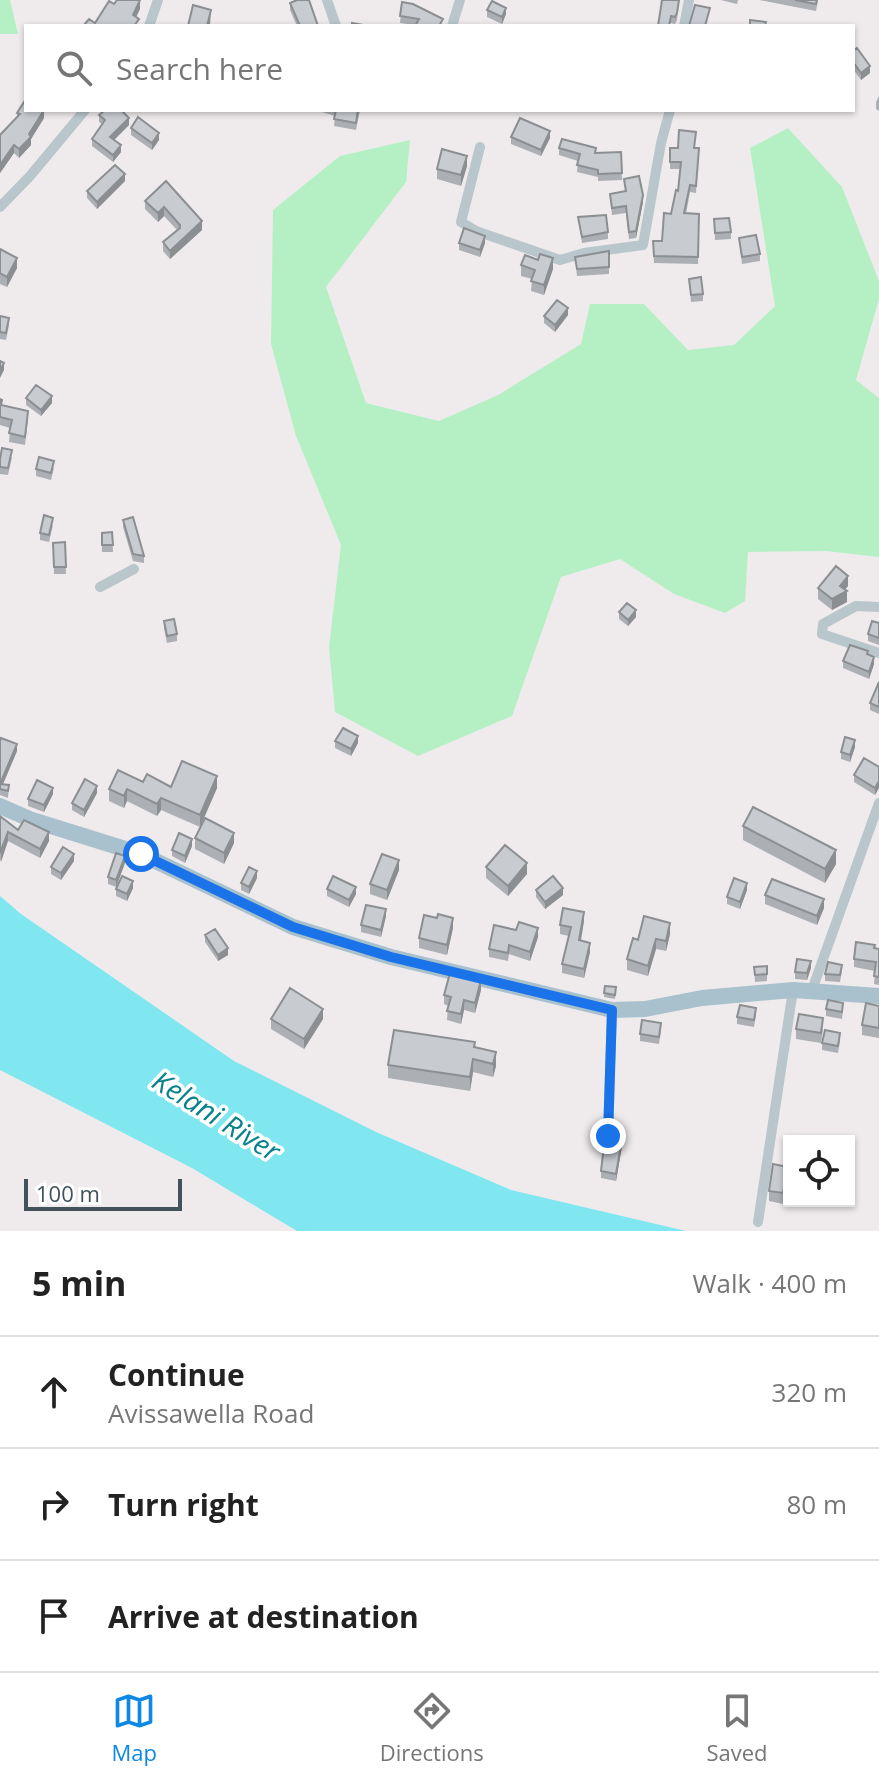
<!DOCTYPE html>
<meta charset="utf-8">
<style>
:root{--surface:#fff;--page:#f2f2f2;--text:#222;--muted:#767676;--line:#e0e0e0;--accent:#0f88e5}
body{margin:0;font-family:"Open Sans",sans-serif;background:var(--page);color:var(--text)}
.controls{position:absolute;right:24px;bottom:24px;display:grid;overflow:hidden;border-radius:0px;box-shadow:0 2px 6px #0004}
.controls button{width:72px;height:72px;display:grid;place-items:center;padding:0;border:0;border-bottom:2px solid var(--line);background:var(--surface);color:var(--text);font:40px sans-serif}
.scale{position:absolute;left:24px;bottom:20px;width:158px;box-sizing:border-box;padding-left:8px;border:4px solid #43525a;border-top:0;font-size:22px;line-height:28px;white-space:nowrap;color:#43525a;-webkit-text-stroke:6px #fff;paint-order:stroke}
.stop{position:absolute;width:24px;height:24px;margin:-18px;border:6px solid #1a73e8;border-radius:50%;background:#fff}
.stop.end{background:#1a73e8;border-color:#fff;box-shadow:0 2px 8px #0008}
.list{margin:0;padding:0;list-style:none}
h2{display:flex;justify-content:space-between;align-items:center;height:104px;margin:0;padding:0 32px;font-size:34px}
h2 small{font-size:26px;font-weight:400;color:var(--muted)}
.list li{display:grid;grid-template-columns:52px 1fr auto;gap:24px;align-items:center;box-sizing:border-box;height:112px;padding:0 32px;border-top:2px solid var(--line)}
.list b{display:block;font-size:30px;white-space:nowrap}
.list p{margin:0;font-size:26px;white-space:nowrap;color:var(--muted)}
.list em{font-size:26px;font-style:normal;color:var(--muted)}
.icon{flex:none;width:44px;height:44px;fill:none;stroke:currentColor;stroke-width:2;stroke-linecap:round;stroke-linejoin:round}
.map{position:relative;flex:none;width:879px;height:1231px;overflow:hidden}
.search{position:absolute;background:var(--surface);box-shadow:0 2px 6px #0004;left:24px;right:24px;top:24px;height:88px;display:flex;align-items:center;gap:20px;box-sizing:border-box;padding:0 28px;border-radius:0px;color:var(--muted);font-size:30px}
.sheet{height:440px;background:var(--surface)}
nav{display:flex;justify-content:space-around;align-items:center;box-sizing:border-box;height:112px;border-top:2px solid var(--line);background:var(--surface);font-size:22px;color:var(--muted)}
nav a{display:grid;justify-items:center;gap:4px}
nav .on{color:var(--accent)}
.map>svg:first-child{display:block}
</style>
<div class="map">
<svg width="879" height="1231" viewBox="0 0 879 1231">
<rect width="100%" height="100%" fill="#efebec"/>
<path fill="#b5f0c5" d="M0 0H10L18 34H0Z
M788 128 842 187 879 281V299L856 380 879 398V557L826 551 748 552 745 601 725 613 674 594 620 559 561 577 512 716 418 756 335 712 329 647 341 545 296 436 271 344 273 210 340 156 410 140 406 182 326 287 366 403 439 421 498 395 581 344 590 304H644L688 350 734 345 775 306 750 148Z"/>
<path fill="#80e7f0" d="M0 896 21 914 234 1061 376 1132 511 1190 686 1231H297L192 1168 0 1070Z"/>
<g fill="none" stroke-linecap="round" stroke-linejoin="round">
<path stroke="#b9c6cc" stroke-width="10" d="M327 0 336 26
M149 26 158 0
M452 26 460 0
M684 26 689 0
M480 147 461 222 476 231 560 260 584 253 643 245 661 143 670 110
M0 207 30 176 85 110
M100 587 134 569
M879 607 856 606 823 624 822 634 879 653
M812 990 879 803
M608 1136 612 1010
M758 1222 793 990"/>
<path stroke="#a9c0cd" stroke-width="16" d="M0 806 32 820 141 854 293 927 391 957 612 1010 645 1009 702 998 793 990 879 996"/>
</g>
<path fill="#acafb4" d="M294 0H309L318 26H297L290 10V3L294 1Z
M721 0H738L737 4Z
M759 0H818L816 11Z
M402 2 443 26 415 25 400 23Z
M679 4 677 20 675 24 671 23 658 26Z
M487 10 506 14 502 24 487 17Z
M853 51 870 73 861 80 853 69Z
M879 96V111L876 109V102Z
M319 110H360L356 130 334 126 335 116 319 111Z
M17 113 44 118 31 139V145L19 158 14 153 0 173V135L17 117Z
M99 115 129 125 114 140 121 152 113 162 92 146V139L102 124 99 122Z
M131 128 159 140 152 150 131 135Z
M511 137 550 138 541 156 511 144Z
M559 148 596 153 621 152 622 180 598 181V177L577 172 578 161 559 155Z
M670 148H699L696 193 690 192 686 214H699L698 264 654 263 653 241H662L678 191 680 169H670Z
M467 166 461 186 437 179V169Z
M624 179 643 202 636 238 629 239 626 213 612 215 610 194 625 192Z
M125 181 97 209 87 198V191Z
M166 181 202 230 170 259 163 251V242L177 230 164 216 158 222 145 209V201Z
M578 217 608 232V239L582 243Z
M714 219 731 232V239L715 240Z
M739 238 760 254V261L742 264Z
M459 243H485L480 257 459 250Z
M0 249 17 268 7 287 0 284Z
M609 251V274L577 276 575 257Z
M521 265 553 269 544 295 531 291 532 279 521 276Z
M689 279 703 294V301L691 302Z
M568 315 555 332 544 323V316Z
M0 316 9 325 6 340 0 339Z
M26 398 52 403 41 416 26 405Z
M0 399 2 405 28 419 25 445 9 442 10 428 0 425Z
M12 457 8 475 0 474V459Z
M54 468 51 480 36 476V469Z
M123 520 144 556V563L133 561 123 527Z
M53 525 49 542 40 540V533Z
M112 532 113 552H102V533Z
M65 542 66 574H54L53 543Z
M848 586 845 590 847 602 832 610 818 599V588Z
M619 612 636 617 628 626 619 619Z
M164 621 177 634V641L167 643 164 628Z
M879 623V645L868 641V634Z
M868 655 874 664 869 679 843 668V661Z
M879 682V714L870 710V703Z
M0 741 17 751 3 784 9 785 8 798 0 795Z
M335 741 358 743 351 756 335 748Z
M855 747 850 762 841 759V752Z
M879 767 875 795 854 782V775Z
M143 782 171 787 217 788 200 827 161 810 157 816 127 801 124 808 109 801V789Z
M97 793 84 817 72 810V803Z
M53 794 44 812 28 806V799Z
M0 816 18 830 49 841 40 858 8 841 0 862Z
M743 826 836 864 825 883 743 840Z
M195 838 234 843 224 864 195 849Z
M192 846 185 863 172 856V850Z
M74 861 61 880 51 874V867Z
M125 863 116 887 108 884V877Z
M486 867 527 874 508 896 486 878Z
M399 870 387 900 370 894V884Z
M257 878 249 894 241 890V883Z
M133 888 127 901 116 896V889Z
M327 889 356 894 349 907 327 896Z
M536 890 563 895 545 909 536 897Z
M747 890 740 909 727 904V897Z
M765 895 824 908 817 925 765 904Z
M386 916 381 937 361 932V925Z
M584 921 581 941 590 952 584 978 562 973V964L569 936 560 934V925Z
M453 928 447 955 419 948V938Z
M670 934 666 951 656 949 648 976 627 970V959L638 940Z
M205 935 228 955 218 961 205 942Z
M538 937 530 961 509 954 508 961 489 957V949Z
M874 948 879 949V985L874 984 875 971 854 967V959Z
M767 966V981L755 982 754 967Z
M811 968 807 980 795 979V972Z
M842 971 840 982 825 981V974Z
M605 986 616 987 615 999 604 997Z
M481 990 475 1013 464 1010 461 1024 447 1020 448 1006 444 1004V995Z
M879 1006V1038L862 1035V1025Z
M826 1009 843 1010 842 1019 826 1016Z
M756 1015 754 1027 737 1024V1017Z
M271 1019H323L304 1049 271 1029Z
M796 1029H823L821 1043 796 1039Z
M661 1030 659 1044 640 1041V1034Z
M840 1040 838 1053 822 1050V1043Z
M475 1047 496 1066 493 1077 473 1072 470 1091 388 1078V1065Z
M622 1146 616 1181 601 1178V1171Z
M788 1178 783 1204 769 1201V1191Z"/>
<path fill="#8c8f92" d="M140 0V9L133 24V15Z
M506 8V14L502 24V17Z
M211 10 210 26H207Z
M870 66V73L861 80V73Z
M44 110V118L31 139V145L19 158V149Z
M129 118V125L110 144V137Z
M550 131V138L541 156V150Z
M159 133V140L152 150V143Z
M14 145V153L0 173V165Z
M121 145V152L113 162V155Z
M467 156V166L461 186V175Z
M125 174V181L97 209V202Z
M643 195V202L636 238V231Z
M164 207V216L158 222V213Z
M202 221V230L170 259V251Z
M485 236V243L480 257V250Z
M17 258V268L7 287V277Z
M553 258V269L544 295V285Z
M568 308V315L555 332V325Z
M4 363V370L0 378V371Z
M52 396V403L41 416V410Z
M848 576V586L841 594 847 591V602L832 610V599L840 586Z
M636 610V617L628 626V620Z
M874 657V664L869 679V672Z
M358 736V743L351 756V749Z
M855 740V747L850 762V755Z
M17 744V751L0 791V784Z
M217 776V788L200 827V815Z
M879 781V788L875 795V788Z
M97 786V793L84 817V810Z
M53 788V794L44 812V805Z
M127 789V801L124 808V796Z
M161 798V810L157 816V804Z
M8 832V841L1 862V853Z
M49 832V841L40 858V849Z
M234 833V843L224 864V853Z
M192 839V846L185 863V856Z
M836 850V864L825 883V869Z
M74 854V861L61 880V873Z
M125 856V863L116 887V880Z
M399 860V870L387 900V890Z
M527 863V874L508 896V886Z
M257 871V878L249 894V887Z
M133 881V888L127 901V894Z
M747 883V890L740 909V902Z
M356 887V894L349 907V900Z
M563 888V895L545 909V902Z
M824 899V908L817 925V916Z
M386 909V916L381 937V930Z
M584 912V921L579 949V940Z
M453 918V928L447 955V945Z
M670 923V934L666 951V941Z
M538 928V937L530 961V952Z
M656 939V949L648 976V966Z
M590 943V952L584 978V969Z
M228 948V955L218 961V955Z
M811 961V968L807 980V973Z
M481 980V990L475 1013V1003Z
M464 1000V1010L461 1024V1014Z
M323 1009V1019L304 1049V1039Z
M496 1052V1066L493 1077V1064Z
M473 1059V1072L470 1091V1077Z
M622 1139V1146L616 1181V1174Z
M788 1167V1178L783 1204V1193Z"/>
<path fill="#c8ccd1" stroke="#8c8f92" stroke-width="2" d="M117 0H140L133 15 139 19 134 26H83L89 19 95 23 109 1 114 4Z
M297 0H309L318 26H300L290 3Z
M662 0H679L677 13 675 17 671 16 669 26H658Z
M795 0H817L816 4Z
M492 1 506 8 502 17 487 10Z
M402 2 413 4 443 19 439 26H415L419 19 400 16Z
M193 5 211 10 207 26H188Z
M695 5 710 8 705 26H689Z
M750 20 766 22 765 26H750Z
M352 23 369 26H352Z
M857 48 870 66 861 73 853 62V51Z
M26 99V110H44L29 134 31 137 19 149 14 145 0 165V135L20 114 17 113Z
M105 110H121L129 118 110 137 121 145 113 155 92 139 105 120 99 115Z
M336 110H358L356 123 334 119Z
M138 117 159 133 152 143 131 128Z
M520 118 550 131 541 150 511 137Z
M679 130 696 132 694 148H699L696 186 690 185 684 213 699 214 698 257 654 256 653 241H662L664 213 671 214 676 190 678 191 681 162H670V148H678Z
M562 139 596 148 595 153 621 152 622 173 598 174V170L577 165 580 154 559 148Z
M442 149 467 156 461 175 437 169Z
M115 165 125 174 97 202 87 191Z
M639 176 643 195 636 231 629 232 626 206 612 208 610 194 626 191 624 179Z
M166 181 202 221 170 251 163 242 180 228V225L164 207 158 213 145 201Z
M606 215 608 232 582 237 578 217Z
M729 218 731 232 715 233 714 219Z
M464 228 485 236 480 250 459 243Z
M756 235 760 254 742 257 739 238Z
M0 249 17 258 7 277 0 273Z
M609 251V267L577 269 575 257Z
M540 254 553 258 544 285 531 281 535 270 521 265 525 255 538 260Z
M701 277 703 294 691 295 689 279Z
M557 300 568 308 555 325 544 316Z
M0 316 9 318 6 333 0 332Z
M0 361 4 363 0 371Z
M36 385 52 396 41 410 26 398Z
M0 399 2 400 1 405 28 411 25 437 9 433 12 420 0 417Z
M2 448 12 450 8 468 0 467V459Z
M39 457 54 461 51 473 36 469Z
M44 515 53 518 49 535 40 533Z
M133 517 144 556 133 554 123 520Z
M112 532 113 545H102V533Z
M65 542 66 567H54L53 543Z
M836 566 848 576 840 586 847 591 832 599 818 588Z
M627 603 636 610 628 620 619 612Z
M174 619 177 634 167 636 164 621Z
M872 621 879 623V638L868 634Z
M850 645 868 651 867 654 874 657 869 672 843 661Z
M879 682V707L870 703Z
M343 728 358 736 351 749 335 741Z
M845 737 855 740 850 755 841 752Z
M1 738 17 744 0 784 9 785 8 791 0 789V741Z
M864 758 879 767V781L875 788 854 775Z
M182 761 217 776 200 815 161 798 157 804 127 789 124 796 109 789 118 770 143 782 147 774 171 787Z
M85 779 97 786 84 810 72 803Z
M37 780 53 788 44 805 28 799Z
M753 807 836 850 825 869 743 826Z
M0 816 18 830 24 820 49 832 40 849 8 832 0 853Z
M205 818 234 833 224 853 195 838Z
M179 833 192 839 185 856 172 850Z
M505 845 527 863 508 886 486 867Z
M63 847 74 854 61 873 51 867Z
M116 853 125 856 116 880 108 877Z
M382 854 399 860 387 890 370 884Z
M249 867 257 871 249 887 241 883Z
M122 876 133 881 127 894 116 889Z
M333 876 356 887 349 900 327 889Z
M553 876 563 888 545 902 536 890Z
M734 878 747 883 740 902 727 897Z
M772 879 824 899 817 916 765 895Z
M366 905 386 909 381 930 361 925Z
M563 908 584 912 579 940 590 943 584 969 562 964 571 927 560 925Z
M438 914 453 918 447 945 419 938 424 915 437 918Z
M644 916 670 923 666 941 656 939 648 966 627 959 633 938 638 940Z
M519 922 538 928 530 952 509 945 508 953 489 949 494 925 516 930Z
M215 929 228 948 218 955 205 935Z
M856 942 875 945 874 948 879 949V977L874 976 876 962 854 959Z
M797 959 811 961 807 973 795 972Z
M828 962 842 965 840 975 825 974Z
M767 966V974L755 975 754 967Z
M450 973 481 980 475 1003 464 1000 461 1014 447 1011 451 997 444 995Z
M605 986 616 987 615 995 604 993Z
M290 988 323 1009 304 1039 271 1019Z
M828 1000 843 1003 842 1012 826 1009Z
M866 1003 879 1006V1028L862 1025Z
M740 1005 756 1008 754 1020 737 1017Z
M799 1014 823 1018 821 1033 796 1029Z
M642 1020 661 1023 659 1037 640 1034Z
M394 1030 475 1042 474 1047 496 1052 493 1064 473 1059 470 1077 388 1065Z
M825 1030 840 1033 838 1046 822 1043Z
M605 1137 622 1139 616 1174 601 1171Z
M773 1164 788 1167 783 1193 769 1191Z"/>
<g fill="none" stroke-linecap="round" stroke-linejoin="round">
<path stroke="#1a73e8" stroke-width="10" d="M141 854 293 927 391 957 612 1010 608 1136"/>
</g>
<g text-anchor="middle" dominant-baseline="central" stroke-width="7" stroke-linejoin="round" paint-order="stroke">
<g font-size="28" font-style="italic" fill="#07828d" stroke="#fff">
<text transform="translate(217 1115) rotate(32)">Kelani River</text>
</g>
</g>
</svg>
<div class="controls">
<button><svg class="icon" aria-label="locate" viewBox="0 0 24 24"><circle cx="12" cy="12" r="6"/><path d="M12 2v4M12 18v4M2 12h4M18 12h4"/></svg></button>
</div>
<div class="scale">100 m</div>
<div class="stop" style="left:141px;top:854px"></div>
<div class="stop end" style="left:608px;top:1136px"></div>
<div class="search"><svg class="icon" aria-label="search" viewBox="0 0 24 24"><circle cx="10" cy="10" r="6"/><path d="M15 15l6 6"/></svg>Search here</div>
</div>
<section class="sheet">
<h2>5 min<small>Walk · 400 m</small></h2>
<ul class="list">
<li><svg class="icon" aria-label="ahead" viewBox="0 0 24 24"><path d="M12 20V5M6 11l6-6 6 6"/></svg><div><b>Continue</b><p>Avissawella Road</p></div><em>320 m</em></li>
<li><svg class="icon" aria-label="right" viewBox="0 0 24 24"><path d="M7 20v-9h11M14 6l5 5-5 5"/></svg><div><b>Turn right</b></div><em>80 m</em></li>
<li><svg class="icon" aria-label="arrive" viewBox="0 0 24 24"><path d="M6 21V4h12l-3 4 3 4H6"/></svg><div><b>Arrive at destination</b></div></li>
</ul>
</section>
<nav>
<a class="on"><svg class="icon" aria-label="map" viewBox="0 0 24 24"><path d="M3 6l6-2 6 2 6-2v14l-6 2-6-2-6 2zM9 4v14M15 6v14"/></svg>Map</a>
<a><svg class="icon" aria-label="directions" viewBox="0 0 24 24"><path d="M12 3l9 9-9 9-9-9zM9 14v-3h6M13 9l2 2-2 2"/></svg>Directions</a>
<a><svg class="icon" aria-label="saved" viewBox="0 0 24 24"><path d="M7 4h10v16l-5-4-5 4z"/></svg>Saved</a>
</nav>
